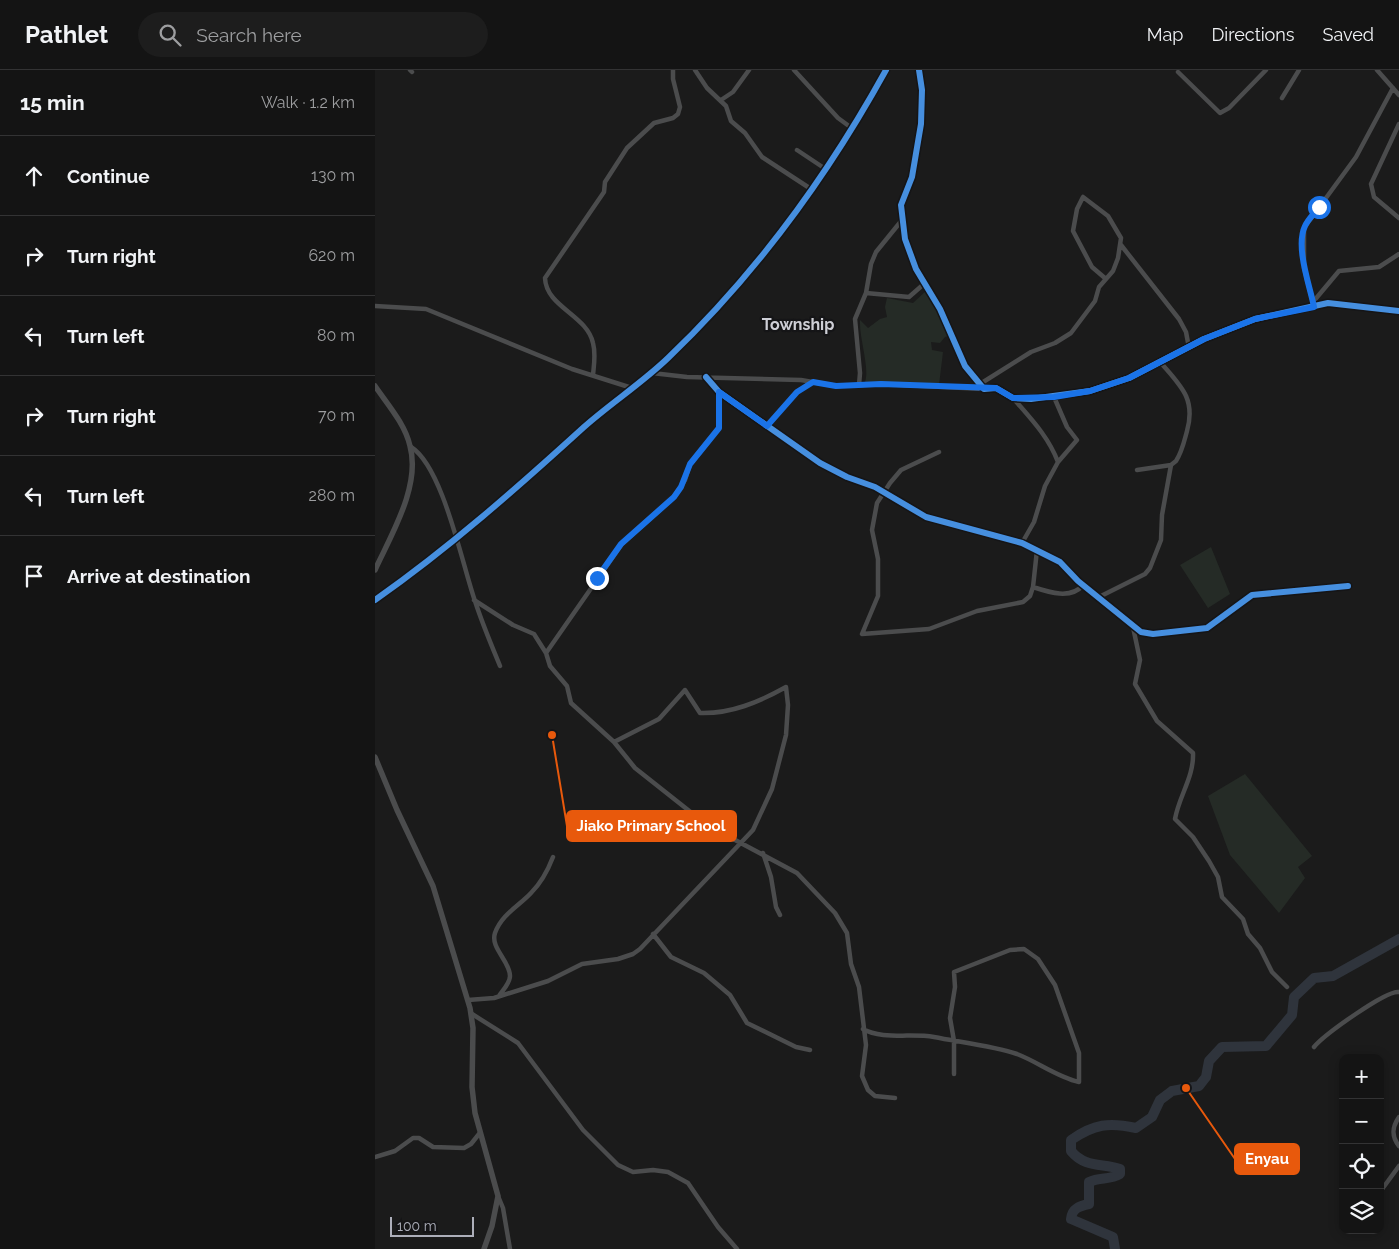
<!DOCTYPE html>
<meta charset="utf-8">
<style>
:root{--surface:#141414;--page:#1d1d1d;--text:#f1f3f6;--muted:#9d9ea0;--line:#333334}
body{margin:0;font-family:Raleway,sans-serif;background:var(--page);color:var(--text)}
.controls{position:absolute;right:15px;bottom:15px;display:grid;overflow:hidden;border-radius:10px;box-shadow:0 2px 12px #0003}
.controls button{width:45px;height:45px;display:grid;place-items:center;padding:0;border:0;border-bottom:1px solid var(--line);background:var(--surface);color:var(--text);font:25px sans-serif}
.scale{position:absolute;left:15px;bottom:12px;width:84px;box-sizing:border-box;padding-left:5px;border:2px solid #adafba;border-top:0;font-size:14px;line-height:18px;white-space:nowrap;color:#adafba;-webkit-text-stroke:4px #151517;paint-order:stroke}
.stop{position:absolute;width:15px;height:15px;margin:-11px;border:4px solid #1a73e8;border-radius:50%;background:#fff}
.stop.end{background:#1a73e8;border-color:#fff;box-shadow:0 1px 5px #0008}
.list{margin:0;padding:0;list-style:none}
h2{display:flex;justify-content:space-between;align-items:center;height:65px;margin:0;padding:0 20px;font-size:21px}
h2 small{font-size:16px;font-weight:400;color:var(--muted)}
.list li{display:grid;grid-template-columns:32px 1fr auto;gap:15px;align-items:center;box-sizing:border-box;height:80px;padding:0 20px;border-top:1px solid var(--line)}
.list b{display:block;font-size:19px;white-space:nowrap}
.list em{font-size:16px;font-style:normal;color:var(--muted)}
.icon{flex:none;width:28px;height:28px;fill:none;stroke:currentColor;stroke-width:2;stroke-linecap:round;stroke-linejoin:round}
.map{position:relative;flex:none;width:1024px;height:1179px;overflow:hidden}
header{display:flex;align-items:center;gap:30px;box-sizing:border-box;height:70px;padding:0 25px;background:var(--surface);border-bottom:1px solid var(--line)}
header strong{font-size:24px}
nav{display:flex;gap:28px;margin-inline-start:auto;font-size:18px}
.search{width:350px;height:45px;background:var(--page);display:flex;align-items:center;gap:12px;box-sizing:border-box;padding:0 18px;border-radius:28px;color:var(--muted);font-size:19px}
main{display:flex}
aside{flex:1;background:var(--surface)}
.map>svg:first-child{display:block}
</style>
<header>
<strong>Pathlet</strong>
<div class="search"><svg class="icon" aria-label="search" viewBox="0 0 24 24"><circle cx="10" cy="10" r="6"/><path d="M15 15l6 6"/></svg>Search here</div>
<nav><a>Map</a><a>Directions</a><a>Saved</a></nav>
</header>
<main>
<aside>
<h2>15 min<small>Walk · 1.2 km</small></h2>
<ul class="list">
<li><svg class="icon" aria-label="ahead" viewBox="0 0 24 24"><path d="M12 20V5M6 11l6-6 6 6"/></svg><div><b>Continue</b></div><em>130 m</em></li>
<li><svg class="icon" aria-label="right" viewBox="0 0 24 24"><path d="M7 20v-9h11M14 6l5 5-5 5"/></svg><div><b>Turn right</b></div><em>620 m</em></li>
<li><svg class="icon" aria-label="left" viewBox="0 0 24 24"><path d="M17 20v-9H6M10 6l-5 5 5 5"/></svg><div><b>Turn left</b></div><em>80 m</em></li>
<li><svg class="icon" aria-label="right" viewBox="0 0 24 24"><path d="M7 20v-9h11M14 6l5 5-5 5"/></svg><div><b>Turn right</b></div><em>70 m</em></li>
<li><svg class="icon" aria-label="left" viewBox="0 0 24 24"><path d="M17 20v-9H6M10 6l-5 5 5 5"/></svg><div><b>Turn left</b></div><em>280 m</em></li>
<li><svg class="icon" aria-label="arrive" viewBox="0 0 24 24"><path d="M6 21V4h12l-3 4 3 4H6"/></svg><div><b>Arrive at destination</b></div></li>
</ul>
</aside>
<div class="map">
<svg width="1024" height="1179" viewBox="0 0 1024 1179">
<rect width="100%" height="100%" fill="#1b1b1b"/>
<path fill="#252b26" d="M552 220 556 222 577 265 570 267 565 273 556 272 557 280 568 282 564 315 490 312C495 298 484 268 485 250L493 258 505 249 512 247 510 237 512 228 538 233Z
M836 477 855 524 833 538 805 495Z
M870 704 937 786 923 797 930 808 904 843 855 785 833 726Z"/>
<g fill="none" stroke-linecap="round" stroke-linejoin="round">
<path stroke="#2f343c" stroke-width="10" d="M740 1179 738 1167 696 1149C697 1138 705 1136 714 1134V1112C725 1107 735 1110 745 1104V1099C727 1093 710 1098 696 1081V1070C719 1054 734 1052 761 1058L777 1047 785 1030 797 1021 824 1016 831 1007 834 991 847 977 891 976 917 945 919 927 939 908 958 906 1024 869"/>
<path stroke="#4b4c4d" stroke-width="4.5" d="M35 0 37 2
M320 0 332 18 351 36 356 51 370 63 387 87 436 119
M419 0 463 48 478 59
M544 0 547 20 546 54 537 107 526 135 530 169 541 199 565 239 590 296 609 319 621 318 638 328 656 329 715 321 754 308 829 269 880 249 953 233 1024 241
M1002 0 1024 25
M803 2 845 43 854 38 891 0
M907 28 924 0
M346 30 358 22 374 0
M1024 54 996 114 999 127 1024 148
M422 80 452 100
M746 175 804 249 811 262 814 278
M491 223 534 227 550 213
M938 232 964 201 1004 197 1024 184
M0 236 51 239 197 299 257 318
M939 237 929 198V158L981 87 1018 18
M277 303 312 307 426 310 461 316 506 314 609 319
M218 305C219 294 221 284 218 273 212 245 171 237 170 208L229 122 230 112 252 78 279 53 298 48 303 44 305 37 298 9V0
M331 307 344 322 445 393 472 407 500 417 551 447 647 473 685 492 703 511 766 562 778 564 832 558 877 525 973 516
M605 314 656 282 680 273 696 263 720 231 724 217 738 201 743 188 746 168 733 146 708 127 702 139 698 161 717 197 731 209
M484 315 485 303 480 249 491 223 496 194 501 182 527 150
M679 327 692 357 702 370 683 392
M638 328C656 349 673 366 683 392L670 416 659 452 647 473
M392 356 422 322 437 312
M36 377C68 397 87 494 100 531 107 553 116 574 125 596
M564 382 526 400 515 413 502 433 497 460 503 489V526L487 564 554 559 602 541 648 532 655 526 658 517 662 480
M762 400 796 395 801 391C807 382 809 372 812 361 821 329 806 316 786 293
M658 517C673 522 696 530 708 515
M724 527 770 504 775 498 786 470 787 445 796 395
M0 530C74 478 142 418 209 357 236 333 267 313 293 288 382 203 452 107 511 0
M99 530 138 555 159 564 171 583 175 596 192 616 196 633 239 672 260 698 332 755 422 803 460 843 472 863 476 894 484 917 491 975 487 1006 493 1020 500 1026 520 1028
M758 557 765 590 760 614 782 651 818 683C819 707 804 726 800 749L818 767 834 791 843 807 847 827 868 849 873 864 885 878 897 902 912 917
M171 583 247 474 299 427 310 410 315 394 344 358V322
M388 783 396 807 401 837 405 845
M278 864 296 887 329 903 355 925 372 953 421 977 435 980
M124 926C128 920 135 913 135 906 135 891 115 878 120 863 127 844 144 836 156 823 167 812 173 800 178 787
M93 930 119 928 173 911 207 894 243 889 258 884 265 879 378 760 397 719 411 665 413 635 411 617C384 632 356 644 325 643L310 620 284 649 239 672
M97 944 143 973 208 1060 243 1095 258 1102 278 1100 293 1102 313 1113 343 1157 362 1179
M488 959C507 970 537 963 559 967 584 972 619 976 642 984 663 992 682 1007 704 1012V983L680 915 663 889 649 879 635 880 579 902 580 917 575 948 579 971V1004
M939 977C949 965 1011 920 1024 922
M1024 1047C1017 1057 1016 1066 1024 1076
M0 1087 20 1081 38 1068H44L58 1077 89 1078 96 1074 104 1064
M1005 1122 1024 1096
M123 1126 128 1138 135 1179"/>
<path stroke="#4b4c4d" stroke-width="5.5" d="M0 316C13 335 30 354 35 376 46 416 16 465 0 500
M0 687 22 740 58 816 95 938 98 958 97 1017 100 1043 123 1126 117 1156 109 1179"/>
<defs>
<path id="cycleway" d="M544 0 547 20 546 54 537 107 526 135 530 169 541 199 565 239 590 296 609 319 621 318 638 328 656 329 715 321 754 308 829 269 880 249 953 233 1024 241
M331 307 344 322 445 393 472 407 500 417 551 447 647 473 685 492 703 511 766 562 778 564 832 558 877 525 973 516
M0 530C74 478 142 418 209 357 236 333 267 313 293 288 382 203 452 107 511 0"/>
</defs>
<use href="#cycleway" stroke="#151517" stroke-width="9"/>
<use href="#cycleway" stroke="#468fdf" stroke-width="6"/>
</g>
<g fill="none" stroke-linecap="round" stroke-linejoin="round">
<path stroke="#1a73e8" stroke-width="6" d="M222 508 246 474 299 427 306 417 315 394 344 358V322L392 356 422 322 438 312 461 316 506 314 621 318 638 328 679 327 715 321 754 308 829 269 880 249 939 237C935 216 920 177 930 156 933 149 940 143 944 137"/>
</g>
<g text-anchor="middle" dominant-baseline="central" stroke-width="4.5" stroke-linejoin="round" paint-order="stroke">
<g font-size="16" font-weight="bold" fill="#cecfd6" stroke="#151517">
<text x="423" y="254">Township</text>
</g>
</g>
<path fill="none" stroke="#e8590c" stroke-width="2" d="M177 665L192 756M811 1018L860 1089"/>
<g fill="#e8590c" stroke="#151517" stroke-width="2">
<circle cx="177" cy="665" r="5"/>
<circle cx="811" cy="1018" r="5"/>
</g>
<g fill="#e8590c" stroke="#e8590c" stroke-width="2">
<rect x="192" y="741" width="169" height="30" rx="5"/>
<rect x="860" y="1074" width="64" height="30" rx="5"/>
</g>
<g font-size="15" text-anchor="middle" font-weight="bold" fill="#fff">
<text x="276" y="761">Jiako Primary School</text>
<text x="892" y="1094">Enyau</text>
</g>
</svg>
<div class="controls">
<button>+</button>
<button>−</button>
<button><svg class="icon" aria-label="locate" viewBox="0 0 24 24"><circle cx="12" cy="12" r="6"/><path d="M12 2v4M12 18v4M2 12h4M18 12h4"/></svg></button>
<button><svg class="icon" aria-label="layers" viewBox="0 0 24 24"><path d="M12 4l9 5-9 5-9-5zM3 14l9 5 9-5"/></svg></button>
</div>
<div class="scale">100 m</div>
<div class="stop" style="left:944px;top:137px"></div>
<div class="stop end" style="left:222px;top:508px"></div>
</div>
</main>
